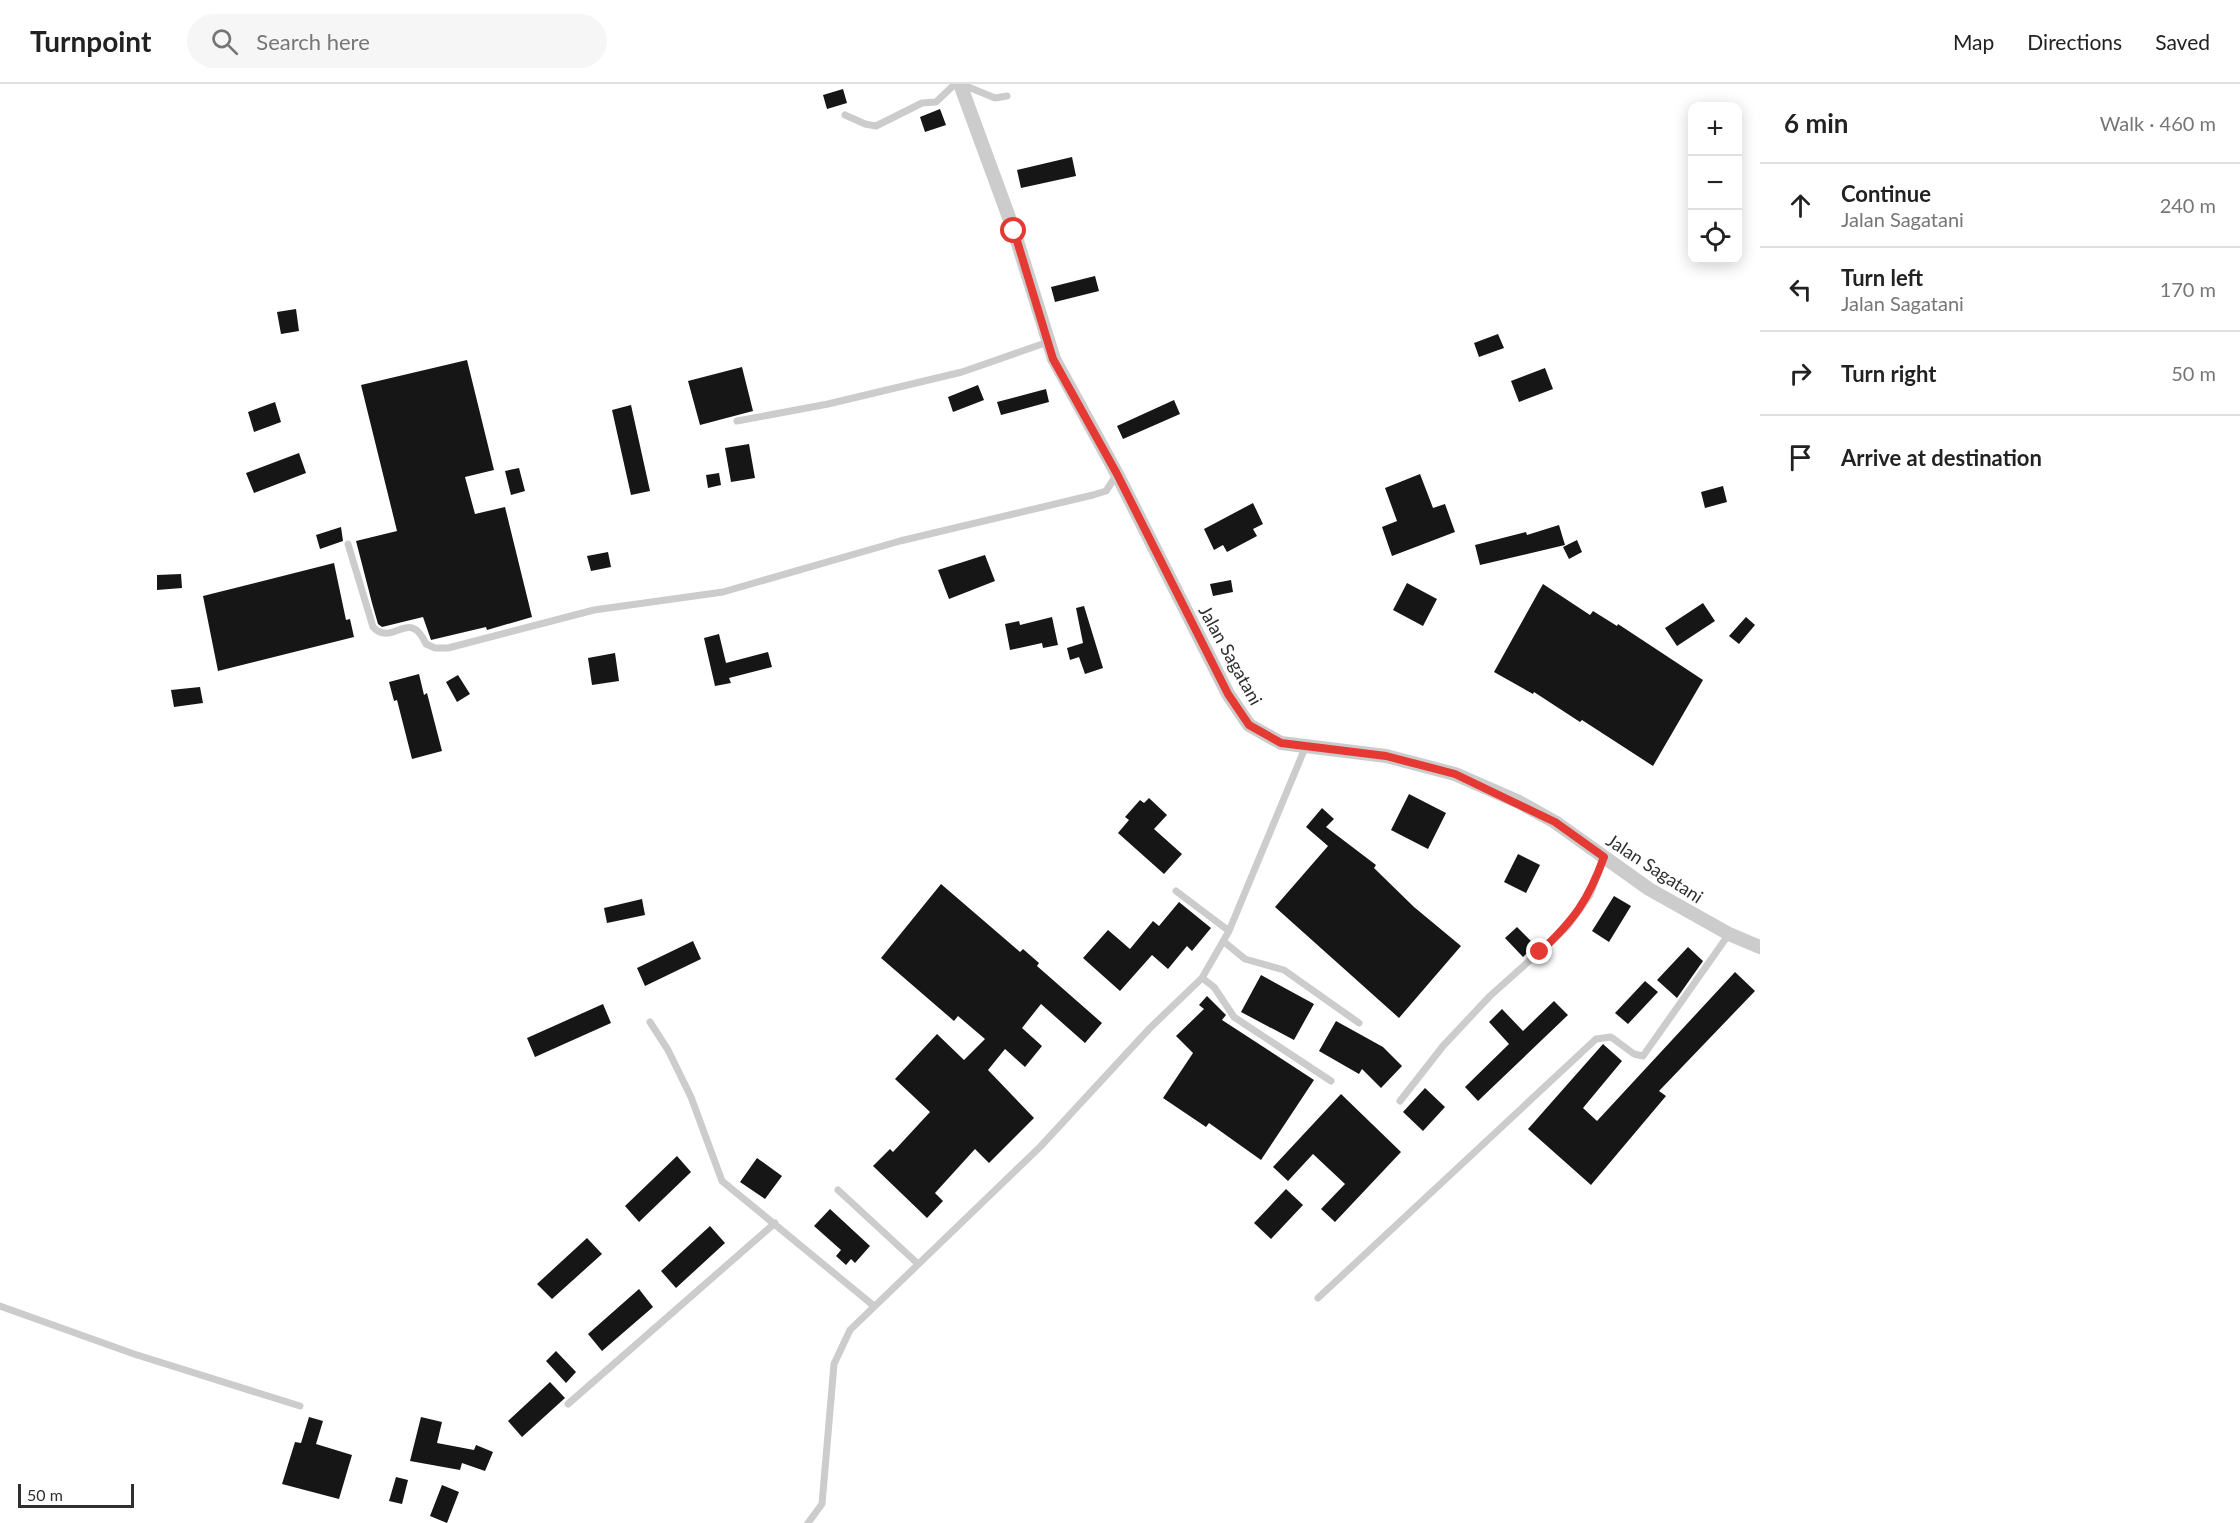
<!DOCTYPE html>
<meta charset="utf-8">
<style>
:root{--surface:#fff;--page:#f6f6f6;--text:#222;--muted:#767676;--line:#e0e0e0}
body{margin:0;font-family:Lato,sans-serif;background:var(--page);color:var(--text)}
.controls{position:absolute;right:18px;top:18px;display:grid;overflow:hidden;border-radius:12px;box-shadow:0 3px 15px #0003}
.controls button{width:54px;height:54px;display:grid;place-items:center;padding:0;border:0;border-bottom:2px solid var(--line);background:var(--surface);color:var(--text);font:30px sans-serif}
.scale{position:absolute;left:18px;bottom:15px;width:116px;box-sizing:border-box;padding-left:6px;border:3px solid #2f2f2f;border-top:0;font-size:16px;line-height:21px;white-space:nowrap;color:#2f2f2f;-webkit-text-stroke:4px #fff;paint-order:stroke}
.stop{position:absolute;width:18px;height:18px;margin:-14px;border:4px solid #e53933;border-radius:50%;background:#fff}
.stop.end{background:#e53933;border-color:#fff;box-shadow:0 2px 6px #0008}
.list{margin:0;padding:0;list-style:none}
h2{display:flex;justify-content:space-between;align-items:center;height:78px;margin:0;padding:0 24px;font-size:26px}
h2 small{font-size:20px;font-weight:400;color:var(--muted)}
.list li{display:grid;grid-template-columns:39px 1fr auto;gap:18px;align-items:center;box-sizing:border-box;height:84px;padding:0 24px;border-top:2px solid var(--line)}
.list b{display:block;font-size:22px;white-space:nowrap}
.list p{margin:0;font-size:20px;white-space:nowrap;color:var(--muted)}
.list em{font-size:20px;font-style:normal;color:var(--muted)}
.icon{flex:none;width:33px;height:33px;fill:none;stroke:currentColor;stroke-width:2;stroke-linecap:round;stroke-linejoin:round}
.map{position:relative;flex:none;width:1760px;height:1439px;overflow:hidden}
header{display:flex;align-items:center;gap:36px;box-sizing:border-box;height:84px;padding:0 30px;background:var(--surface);border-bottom:2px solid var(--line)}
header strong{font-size:28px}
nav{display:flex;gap:33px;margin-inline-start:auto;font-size:21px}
.search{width:420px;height:54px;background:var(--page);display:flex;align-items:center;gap:15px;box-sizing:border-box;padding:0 21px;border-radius:33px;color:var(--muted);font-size:22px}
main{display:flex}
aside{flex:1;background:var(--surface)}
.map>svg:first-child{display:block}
</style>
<header>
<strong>Turnpoint</strong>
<div class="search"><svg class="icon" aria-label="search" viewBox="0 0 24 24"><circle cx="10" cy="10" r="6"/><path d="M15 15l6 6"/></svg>Search here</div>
<nav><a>Map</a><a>Directions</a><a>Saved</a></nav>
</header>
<main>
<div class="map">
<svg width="1760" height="1439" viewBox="0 0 1760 1439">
<rect width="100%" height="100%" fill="#fff"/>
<path fill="#161616" d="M843 5 847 19 827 25 823 11Z
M940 25 946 41 925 48 920 33Z
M1072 73 1076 92 1021 104 1017 86Z
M1095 192 1099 207 1055 218 1051 203Z
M296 225 299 247 281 250 277 228Z
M1498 250 1504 264 1479 273 1474 259Z
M467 276 494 386 465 393 475 430 505 423 532 533 487 546 486 543 431 556 423 533 382 543 378 540 372 519 356 457 397 447 361 301Z
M742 283 753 327 700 341 688 297Z
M1545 284 1553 305 1519 318 1511 297Z
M978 301 984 316 953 328 948 313Z
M1046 305 1049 318 1001 331 997 318Z
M1174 316 1180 330 1123 355 1117 342Z
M275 318 281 338 254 348 248 328Z
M631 321 650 407 631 411 612 326Z
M749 360 755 394 731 398 725 364Z
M299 369 306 389 254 409 246 389Z
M519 384 525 407 511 411 505 387Z
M719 389 721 401 708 404 706 391Z
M1420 390 1433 424 1445 420 1455 448 1392 472 1382 443 1397 437 1385 404Z
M1723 402 1727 418 1705 424 1701 408Z
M1253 419 1263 440 1253 445 1257 452 1227 468 1223 461 1214 466 1204 445Z
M1559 441 1565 461 1480 481 1475 461 1526 448 1527 451Z
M341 443 343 457 320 465 316 451Z
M1577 456 1582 468 1569 475 1563 463Z
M608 468 611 483 591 487 587 472Z
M985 471 995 497 949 515 938 486Z
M334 479 346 536 350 535 354 553 218 587 203 512Z
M181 490 182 504 157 506V491Z
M1231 496 1233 508 1213 512 1210 500Z
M1407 499 1437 515 1423 542 1393 526Z
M1543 500 1590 531 1593 527 1617 542 1618 540 1703 596 1653 682 1582 636 1580 638 1534 608 1533 610 1494 588Z
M1703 519 1715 537 1677 562 1665 544Z
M1084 522 1103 584 1085 590 1079 573 1070 576 1067 564 1083 559 1076 524Z
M1052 533 1058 561 1043 564 1042 559 1010 566 1005 540 1019 537 1020 541Z
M1746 533 1755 541 1739 560 1729 552Z
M719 550 726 579 768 568 772 583 729 594 731 599 715 602 704 554Z
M615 569 619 597 592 601 588 574Z
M419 590 424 611 427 609 442 667 412 675 397 616 394 617 389 598Z
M458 591 470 610 457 618 446 598Z
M200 603 203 619 174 623 171 606Z
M1409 710 1446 729 1428 765 1391 746Z
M1149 714 1167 731 1154 745 1182 770 1164 790 1118 749 1129 736 1125 733 1140 716 1144 719Z
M1322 724 1334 735 1326 743 1376 781 1374 784 1414 823 1461 862 1399 934 1275 823 1328 762 1306 743Z
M1518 770 1540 781 1526 809 1504 798Z
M941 800 1020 868 1023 865 1039 879 1037 882 1102 939 1085 959 1041 920 1022 944 1042 962 1025 983 1005 965 988 986 1034 1034 989 1079 975 1065 935 1109 943 1117 927 1134 873 1082 890 1065 893 1068 930 1028 895 995 937 950 964 976 985 955 958 932 954 937 881 874Z
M1614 812 1631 822 1609 858 1592 847Z
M642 815 645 831 607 839 604 824Z
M1179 818 1211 844 1192 867 1187 862 1168 885 1152 871 1120 907 1083 874 1108 846 1130 865 1153 837 1159 842Z
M1517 843 1535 861 1523 873 1505 854Z
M693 857 701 875 645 902 637 884Z
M1688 863 1703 877 1677 914 1657 896Z
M1735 888 1755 907 1659 1007 1666 1012 1591 1101 1528 1045 1603 960 1622 977 1583 1024 1597 1037Z
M1261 891 1314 920 1294 956 1241 928Z
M1645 897 1658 908 1628 940 1615 929Z
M1207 912 1226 931 1222 936 1314 996 1261 1076 1209 1039 1206 1043 1163 1014 1193 969 1176 952 1204 925 1199 921Z
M1554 917 1568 931 1478 1017 1465 1003 1509 960 1489 938 1502 925 1523 947Z
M603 920 611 939 535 973 527 954Z
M1336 937 1383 963 1402 982 1381 1004 1362 985 1359 990 1319 967Z
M1425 1004 1445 1023 1423 1047 1403 1028Z
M1341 1010 1401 1068 1335 1138 1321 1125 1345 1100 1313 1070 1288 1097 1273 1083Z
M677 1072 691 1088 639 1138 625 1122Z
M757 1074 782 1092 765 1115 740 1098Z
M1286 1105 1303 1121 1271 1155 1254 1139Z
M830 1125 870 1162 855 1179 851 1175 846 1181 836 1172 841 1166 814 1142Z
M710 1142 725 1159 676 1204 661 1187Z
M587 1154 602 1170 552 1215 537 1200Z
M639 1205 653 1223 602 1267 588 1250Z
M556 1267 576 1288 566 1299 546 1277Z
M550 1298 565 1314 522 1353 508 1337Z
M309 1333 323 1337 316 1360 352 1371 339 1415 282 1400 295 1358 301 1359Z
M421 1333 442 1338 437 1359 474 1366 476 1361 493 1368 485 1387 462 1379 460 1386 410 1377Z
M396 1393 408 1396 402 1420 389 1417Z
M442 1401 459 1408 447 1439 430 1432Z"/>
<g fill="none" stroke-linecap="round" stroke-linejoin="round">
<path stroke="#ccc" stroke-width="7" d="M961 0 995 14 1007 12
M845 31 865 40 876 42 922 19 936 18 955 0
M737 337 828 320 962 288 1048 258
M348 460 373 543C393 564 409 522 426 560L435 564H448L594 526 723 508 900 457 1093 411 1106 407 1117 390
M1176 807 1229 847
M1223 857 1245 875 1284 886 1359 939
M1202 894 1214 903 1234 933 1331 997
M650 938 668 966 691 1013 722 1097 874 1222
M1400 1017 1443 962 1490 912 1567 843 1590 811 1604 773
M838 1106 917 1179
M1318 1214 1596 955 1611 953 1634 970 1643 972 1729 850
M0 1222 134 1270 300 1322
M568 1320 775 1139
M808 1439 822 1420 834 1280 850 1246 1040 1063 1150 944 1202 894 1229 847 1305 664"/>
<path stroke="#ccc" stroke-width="14" d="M960 0 1014 147 1054 275 1117 390 1228 610 1249 641 1281 659 1386 672 1455 690 1519 718 1555 738 1649 805 1729 850 1760 863"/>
</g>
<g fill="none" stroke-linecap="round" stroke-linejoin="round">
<path stroke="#e53933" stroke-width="8" d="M1014 147 1053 275 1117 390 1228 610 1249 641 1281 659 1386 672 1455 690 1555 738 1604 773C1588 817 1574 836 1540 868"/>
</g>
<g text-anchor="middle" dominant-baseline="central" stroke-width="6" stroke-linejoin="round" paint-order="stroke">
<g font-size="18" fill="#2f2f2f" stroke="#fff">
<text transform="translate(1231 571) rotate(61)">Jalan Sagatani</text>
<text transform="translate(1655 784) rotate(33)">Jalan Sagatani</text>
</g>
</g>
</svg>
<div class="controls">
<button>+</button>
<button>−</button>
<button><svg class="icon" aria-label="locate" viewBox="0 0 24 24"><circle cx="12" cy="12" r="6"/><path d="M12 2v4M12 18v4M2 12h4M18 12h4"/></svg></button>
</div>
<div class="scale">50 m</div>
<div class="stop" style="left:1014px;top:147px"></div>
<div class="stop end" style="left:1540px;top:868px"></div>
</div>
<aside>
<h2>6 min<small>Walk · 460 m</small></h2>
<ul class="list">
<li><svg class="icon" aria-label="ahead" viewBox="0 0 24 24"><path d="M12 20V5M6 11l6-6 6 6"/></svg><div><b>Continue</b><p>Jalan Sagatani</p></div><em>240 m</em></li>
<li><svg class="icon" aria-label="left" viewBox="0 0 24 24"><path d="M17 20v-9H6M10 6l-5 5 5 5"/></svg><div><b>Turn left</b><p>Jalan Sagatani</p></div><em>170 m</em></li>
<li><svg class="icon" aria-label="right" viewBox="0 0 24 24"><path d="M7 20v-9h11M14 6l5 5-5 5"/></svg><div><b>Turn right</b></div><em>50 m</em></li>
<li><svg class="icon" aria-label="arrive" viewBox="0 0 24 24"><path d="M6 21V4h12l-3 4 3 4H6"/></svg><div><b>Arrive at destination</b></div></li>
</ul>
</aside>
</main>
